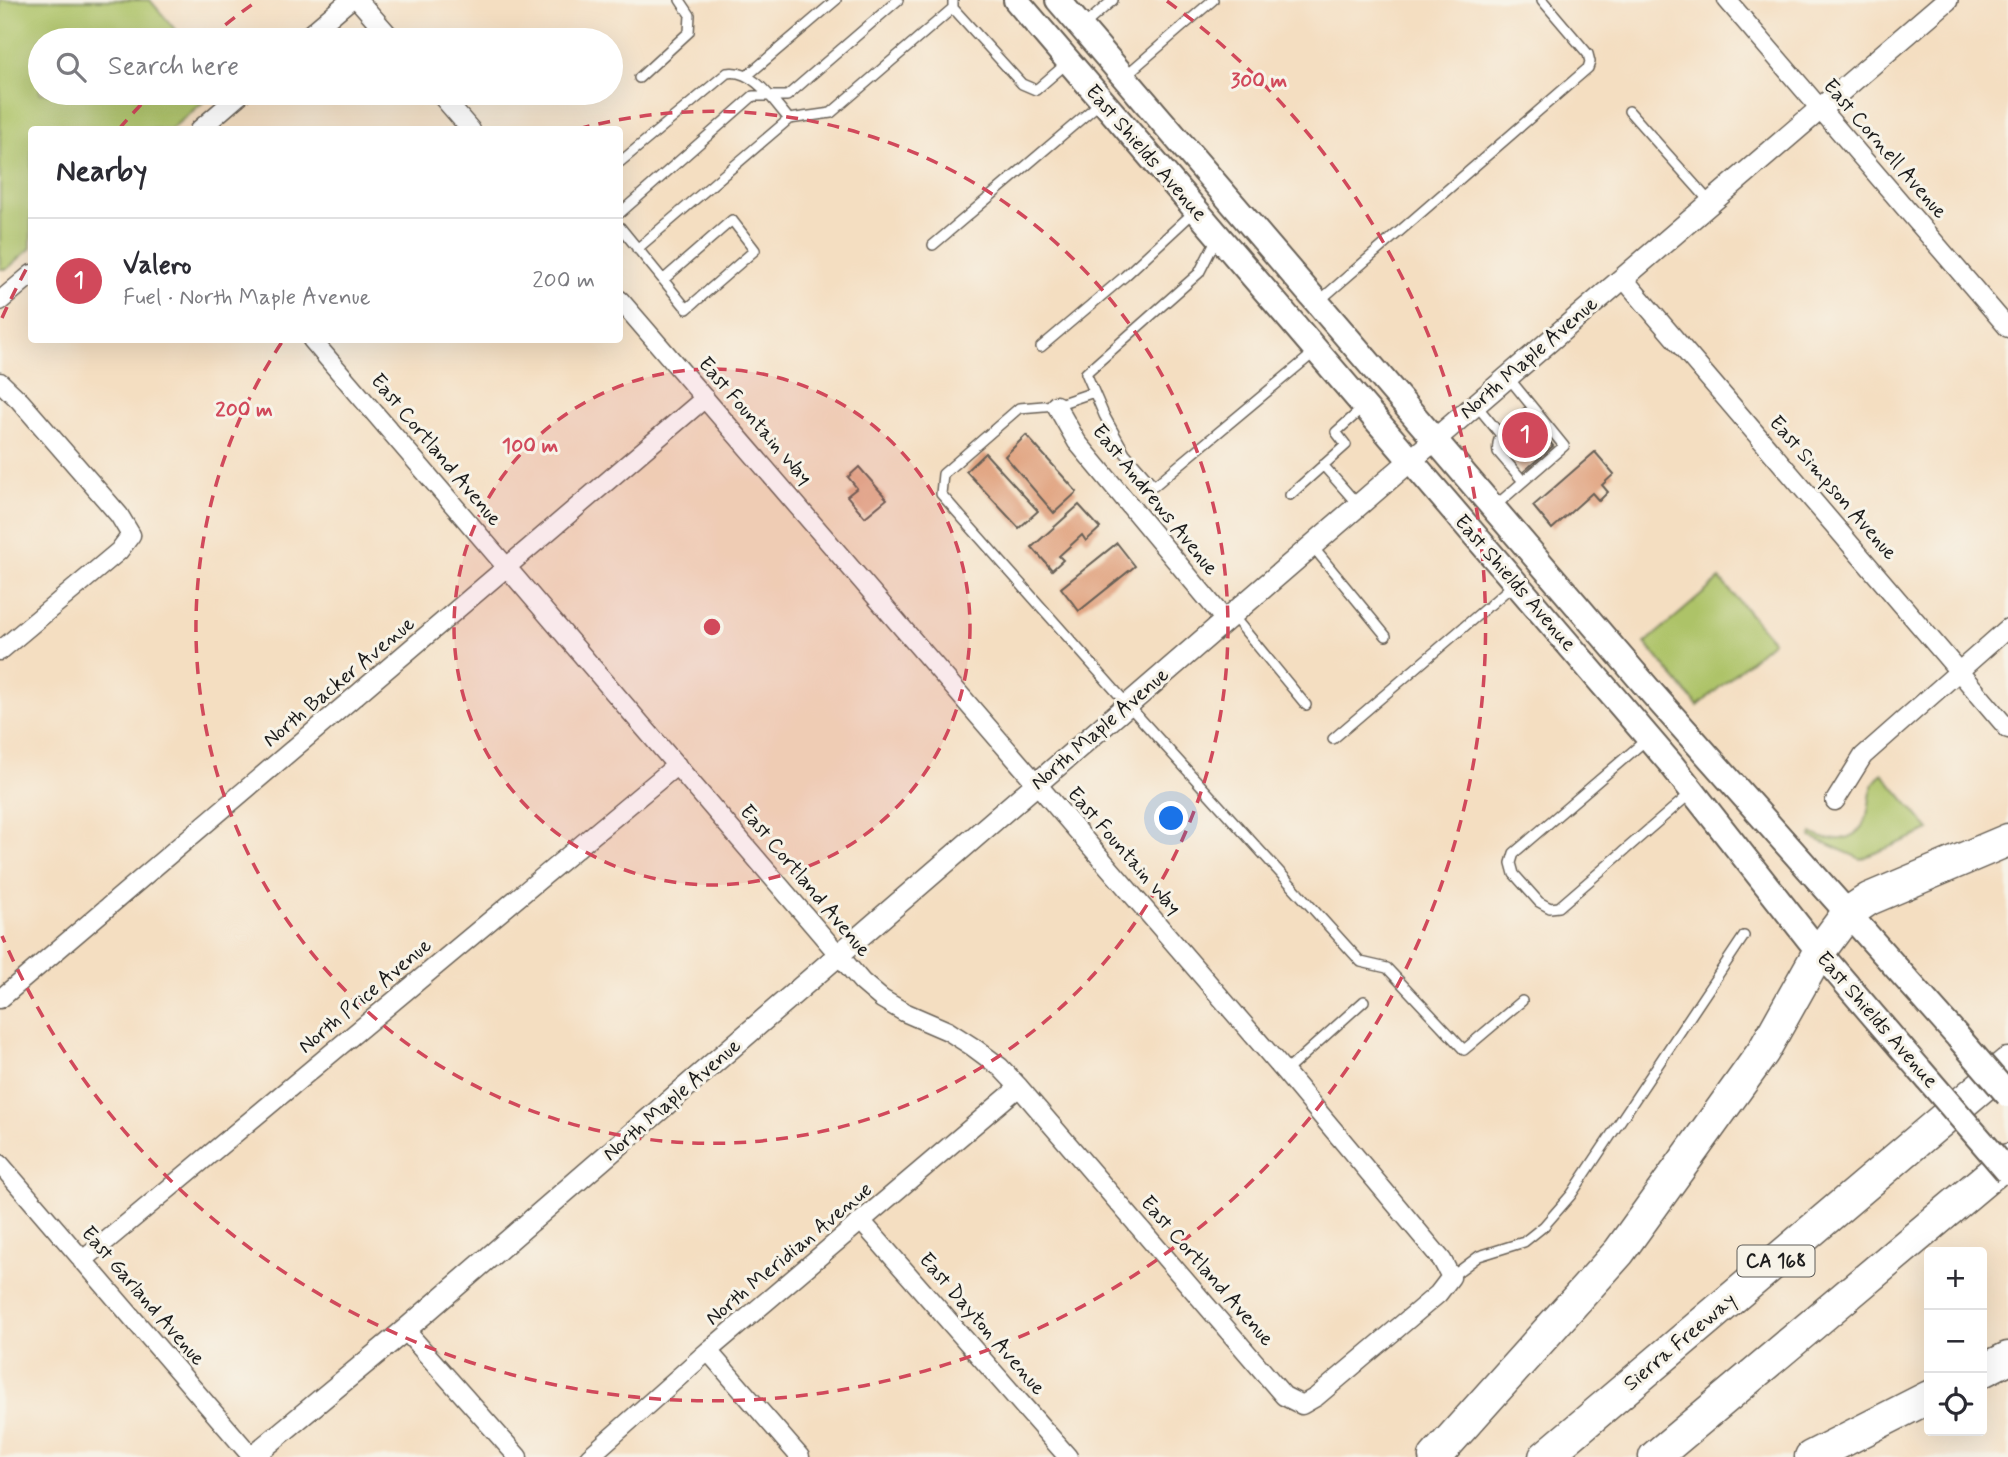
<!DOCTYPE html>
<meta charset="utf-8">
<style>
:root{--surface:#fff;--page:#f2f2f3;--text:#2b2b33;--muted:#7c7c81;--line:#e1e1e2;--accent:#d1495b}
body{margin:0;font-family:Mynerve,sans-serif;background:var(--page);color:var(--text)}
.controls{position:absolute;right:21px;bottom:21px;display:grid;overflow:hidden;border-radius:7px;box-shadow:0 7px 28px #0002}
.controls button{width:63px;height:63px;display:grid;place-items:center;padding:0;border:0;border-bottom:2px solid var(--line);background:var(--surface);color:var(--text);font:35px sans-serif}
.you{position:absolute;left:1172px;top:819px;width:24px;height:24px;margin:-18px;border:5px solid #fff;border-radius:50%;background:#1a73e8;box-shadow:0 0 0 10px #1a73e833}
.badge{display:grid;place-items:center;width:46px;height:46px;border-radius:50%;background:var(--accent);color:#fff;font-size:23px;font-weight:700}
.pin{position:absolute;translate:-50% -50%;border:4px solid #fff;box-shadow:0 2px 7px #0006}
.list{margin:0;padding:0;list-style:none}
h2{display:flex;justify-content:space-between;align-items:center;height:91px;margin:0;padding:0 28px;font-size:30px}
h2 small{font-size:23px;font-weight:400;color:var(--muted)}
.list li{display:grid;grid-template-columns:46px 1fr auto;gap:21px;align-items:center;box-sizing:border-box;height:126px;padding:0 28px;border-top:2px solid var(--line)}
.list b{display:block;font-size:26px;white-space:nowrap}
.list p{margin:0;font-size:23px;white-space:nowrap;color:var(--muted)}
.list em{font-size:23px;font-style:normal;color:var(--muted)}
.icon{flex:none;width:38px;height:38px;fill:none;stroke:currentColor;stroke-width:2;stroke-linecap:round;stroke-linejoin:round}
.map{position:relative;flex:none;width:2008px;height:1457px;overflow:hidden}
.search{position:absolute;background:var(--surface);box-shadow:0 7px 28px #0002;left:28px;top:28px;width:595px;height:77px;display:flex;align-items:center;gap:18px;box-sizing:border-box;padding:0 24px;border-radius:38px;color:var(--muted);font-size:26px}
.panel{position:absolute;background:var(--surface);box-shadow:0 7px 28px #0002;left:28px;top:126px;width:595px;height:217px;border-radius:7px}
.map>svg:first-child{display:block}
</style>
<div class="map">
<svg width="2008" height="1457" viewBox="0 0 2008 1457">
<rect width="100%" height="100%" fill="#f7f3e8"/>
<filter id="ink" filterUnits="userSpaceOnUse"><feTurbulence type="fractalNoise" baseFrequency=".0143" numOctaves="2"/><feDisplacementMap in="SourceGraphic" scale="14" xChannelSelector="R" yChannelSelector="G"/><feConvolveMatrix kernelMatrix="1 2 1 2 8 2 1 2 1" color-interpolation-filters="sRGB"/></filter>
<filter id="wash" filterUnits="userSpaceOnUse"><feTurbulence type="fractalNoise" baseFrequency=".00686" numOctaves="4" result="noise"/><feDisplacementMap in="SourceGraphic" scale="28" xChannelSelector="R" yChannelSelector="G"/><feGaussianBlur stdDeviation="1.57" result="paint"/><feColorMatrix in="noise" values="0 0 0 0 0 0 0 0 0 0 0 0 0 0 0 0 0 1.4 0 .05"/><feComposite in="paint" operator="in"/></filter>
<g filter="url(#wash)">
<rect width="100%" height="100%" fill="#f4dec1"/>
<path fill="#adc368" stroke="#647042" stroke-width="2" d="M0 0H150L184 40H40V93H214L171 129 32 130 31 248 7 269H0Z
M1720 579 1773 641 1698 706 1645 643Z
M1882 773 1930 830 1861 859 1811 837 1812 833C1833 845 1860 841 1867 815 1872 797 1867 789 1882 773Z"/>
<g id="blocks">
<path fill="#df9c77" d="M1533 422 1553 446 1522 473 1502 449Z
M1026 435 1077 492 1054 513 1005 456Z
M1595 452 1614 474 1602 485 1608 492 1599 501 1592 493 1552 529 1533 506Z
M985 453 1038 511 1019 528 966 471Z
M859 467 887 499 865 517 847 496 857 488 848 477Z
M1079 505 1100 528 1086 541 1082 535 1059 556 1063 560 1052 570 1032 547Z
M1117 543 1135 566 1079 611 1061 588Z"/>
</g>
</g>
<g filter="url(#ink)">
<use href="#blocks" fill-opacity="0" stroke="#686056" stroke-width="2"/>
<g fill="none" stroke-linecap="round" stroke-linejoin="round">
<defs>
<path id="service" d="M953 8 1022 84 1036 90 1067 63
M1083 26 1113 0
M748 75 836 0
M1125 76 1213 0
M639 78 689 32 690 15 680 0
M1629 111 1710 202
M620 162 727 73C753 68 774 102 789 119
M620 213 753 96H787L898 0
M620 227 687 309 755 250 732 220 663 280
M1217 238 1199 273 1086 373 1104 415 1125 453 1154 486 1316 351
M933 245 1101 102
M637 249 789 119 831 113 953 8V0
M1318 302 1588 68 1590 62 1588 54 1542 0
M1041 347 1125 276 1195 211
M1094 392 1056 405 1019 408 943 474 941 494 1128 705 1361 962 1387 968 1464 1050 1522 1001
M1477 406 1500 434
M1323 465 1358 505
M1523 481 1498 452C1494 431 1519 419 1533 408
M1290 495 1346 445 1336 432 1363 408
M1494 507 1564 446 1508 377
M1313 547 1386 636
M1490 605 1514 584
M1233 616 1306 705
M1333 739 1486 608
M1647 739 1514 853 1511 863 1514 874 1539 902 1550 908 1559 907 1691 793
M1285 1072 1364 1001
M1451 1277 1479 1256 1524 1242 1544 1226 1571 1195 1744 936"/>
<path id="minor" d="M358 0 393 40
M1727 0 2008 328
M303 40 350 0
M439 93 471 130
M199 130 242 93
M1623 278 2008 729
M0 301 32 274
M312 340 862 982 882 999 904 1012 948 1031 973 1047 1000 1067 1019 1087 1284 1396 1302 1405 1316 1397 1438 1294 1451 1277 1442 1260 1285 1072 620 300
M0 382 20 401 119 515 131 535 119 551 0 651
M1056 405 1077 442 1225 620
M1835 801 1863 756 2008 628
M0 999 705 398
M0 1164 252 1457
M862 1222 1068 1457
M82 1261 677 765
M405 1330 518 1457
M708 1351 800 1457
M589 1457 708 1351 1019 1087"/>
<path id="tertiary" d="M252 1457 405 1330 1396 473 1947 0"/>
<path id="secondary" d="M1016 0 1671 764 1819 952 1920 1070
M1058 0 1651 692 1958 1037"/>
<path id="motorway" d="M1982 1371 2008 1358
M1435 1457 1619 1252 1763 1052 1819 952 1848 913 1869 899 2008 840
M1545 1457 2008 1064
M1655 1457 2008 1160
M1811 1457 1929 1397"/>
</defs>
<use href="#service" stroke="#686056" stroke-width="12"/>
<use href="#minor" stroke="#686056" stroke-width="21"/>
<use href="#tertiary" stroke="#686056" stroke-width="24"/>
<use href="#secondary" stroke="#686056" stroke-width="28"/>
<use href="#motorway" stroke="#686056" stroke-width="35"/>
<use href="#service" stroke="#fff" stroke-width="9"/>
<use href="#minor" stroke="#fff" stroke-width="18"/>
<use href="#tertiary" stroke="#fff" stroke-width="21"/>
<use href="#secondary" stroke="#fff" stroke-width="24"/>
<use href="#motorway" stroke="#fff" stroke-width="32"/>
<defs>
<path id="secondary-bridge" d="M1958 1037 2008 1095
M1920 1070 2008 1172"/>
</defs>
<use href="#secondary-bridge" stroke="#686056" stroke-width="28" stroke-linecap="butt"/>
<use href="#secondary-bridge" stroke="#fff" stroke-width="24"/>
</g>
</g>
<circle cx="712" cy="627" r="258" fill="#d1495b" fill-opacity=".12"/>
<g fill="none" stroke="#d1495b" stroke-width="3.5" stroke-dasharray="12 9">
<circle cx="712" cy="627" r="258"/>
<path d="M578 129A516 516 0 1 1 282 342"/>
<path d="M2 318A774 774 0 0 1 29 264M119 129A774 774 0 0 1 151 94M209 38A774 774 0 0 1 257 1M1167 1A774 774 0 1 1 2 936"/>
</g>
<g text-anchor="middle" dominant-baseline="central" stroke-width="6" stroke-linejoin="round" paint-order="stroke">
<rect fill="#f7f3e8" stroke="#5e5c59" stroke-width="2" x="1737.5" y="1245.5" width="77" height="31" rx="5"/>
<g font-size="19" font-weight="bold" fill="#1c1c1c">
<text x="1776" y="1261">CA 168</text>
</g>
<g font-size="21" fill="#1c1c1c" stroke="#f7f3e8">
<text transform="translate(1885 149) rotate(49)">East Cornell Avenue</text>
<text transform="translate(1146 153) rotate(49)">East Shields Avenue</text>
<text transform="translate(1529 358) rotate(-41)">North Maple Avenue</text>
<text transform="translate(755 421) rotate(49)">East Fountain Way</text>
<text transform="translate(436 450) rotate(50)">East Cortland Avenue</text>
<text transform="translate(1833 488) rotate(49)">East Simpson Avenue</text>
<text transform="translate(1155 500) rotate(51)">East Andrews Avenue</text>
<text transform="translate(1515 583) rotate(49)">East Shields Avenue</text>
<text transform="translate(339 682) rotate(-40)">North Backer Avenue</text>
<text transform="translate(1100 729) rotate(-41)">North Maple Avenue</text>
<text transform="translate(1124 851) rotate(49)">East Fountain Way</text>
<text transform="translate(805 881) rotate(50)">East Cortland Avenue</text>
<text transform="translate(365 996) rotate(-40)">North Price Avenue</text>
<text transform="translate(1877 1020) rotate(49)">East Shields Avenue</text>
<text transform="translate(672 1100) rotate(-41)">North Maple Avenue</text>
<text transform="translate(789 1254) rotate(-40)">North Meridian Avenue</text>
<text transform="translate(1207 1271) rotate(49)">East Cortland Avenue</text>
<text transform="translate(143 1296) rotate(49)">East Garland Avenue</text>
<text transform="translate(982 1324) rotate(49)">East Dayton Avenue</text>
<text transform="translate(1680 1342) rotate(-40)">Sierra Freeway</text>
</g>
</g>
<circle cx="712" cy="627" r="10" fill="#d1495b" stroke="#f7f3e8" stroke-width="3.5"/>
<g font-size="21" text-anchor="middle" font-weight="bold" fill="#d1495b" stroke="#f7f3e8" stroke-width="6" stroke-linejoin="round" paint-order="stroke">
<text x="1259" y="87">300 m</text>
<text x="244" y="416">200 m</text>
<text x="530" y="452">100 m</text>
</g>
</svg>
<div class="controls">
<button>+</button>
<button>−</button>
<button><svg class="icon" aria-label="locate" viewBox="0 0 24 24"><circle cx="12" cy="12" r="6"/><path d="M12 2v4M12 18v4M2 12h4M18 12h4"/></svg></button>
</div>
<div class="you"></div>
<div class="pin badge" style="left:1525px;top:435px">1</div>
<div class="search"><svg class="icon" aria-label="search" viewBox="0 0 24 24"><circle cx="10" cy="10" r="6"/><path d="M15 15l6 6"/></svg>Search here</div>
<section class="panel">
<h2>Nearby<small></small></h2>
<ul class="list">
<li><span class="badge">1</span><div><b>Valero</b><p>Fuel · North Maple Avenue</p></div><em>200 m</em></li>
</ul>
</section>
</div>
